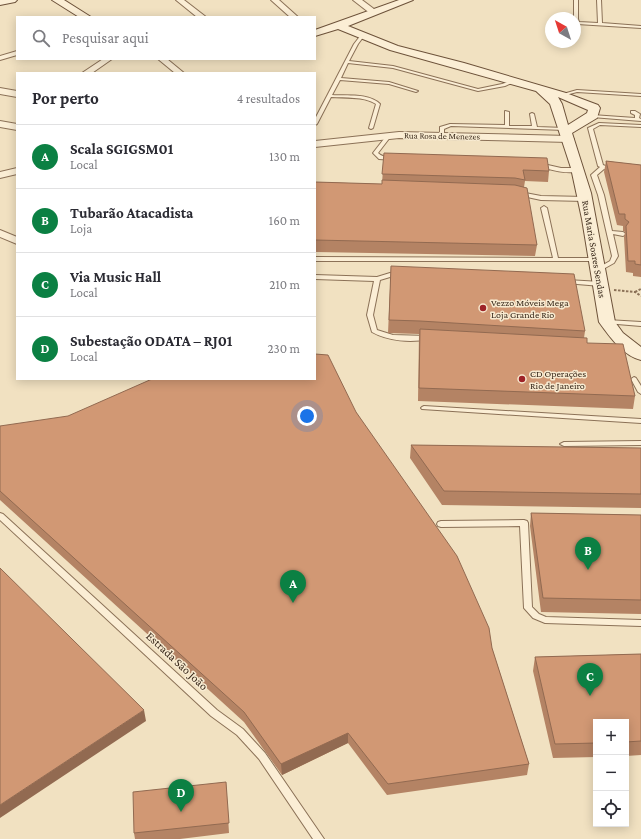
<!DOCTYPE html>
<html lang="pt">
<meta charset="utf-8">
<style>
:root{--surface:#fff;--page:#f7f7f7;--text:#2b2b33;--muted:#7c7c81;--line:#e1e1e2;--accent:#0b8043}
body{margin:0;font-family:"Crimson Pro",serif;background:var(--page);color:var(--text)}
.controls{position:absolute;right:12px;bottom:12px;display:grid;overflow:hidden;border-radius:0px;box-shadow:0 2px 10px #0003}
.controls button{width:36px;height:36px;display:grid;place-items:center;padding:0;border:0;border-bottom:1px solid var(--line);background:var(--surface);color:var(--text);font:20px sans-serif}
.compass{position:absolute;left:545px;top:12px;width:36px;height:36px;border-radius:50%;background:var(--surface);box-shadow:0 2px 10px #0003;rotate:321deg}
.you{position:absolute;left:307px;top:416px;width:14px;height:14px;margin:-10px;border:3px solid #fff;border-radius:50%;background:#1a73e8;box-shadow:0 0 0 6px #1a73e833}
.badge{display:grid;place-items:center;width:26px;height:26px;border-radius:50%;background:var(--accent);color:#fff;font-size:13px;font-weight:700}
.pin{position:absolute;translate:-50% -33px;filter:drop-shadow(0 1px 2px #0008)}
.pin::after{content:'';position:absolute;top:21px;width:14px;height:12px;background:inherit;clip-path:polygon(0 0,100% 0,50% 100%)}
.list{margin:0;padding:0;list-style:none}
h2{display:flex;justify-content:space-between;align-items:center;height:52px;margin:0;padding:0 16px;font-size:17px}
h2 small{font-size:13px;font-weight:400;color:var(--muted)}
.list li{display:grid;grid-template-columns:26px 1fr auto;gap:12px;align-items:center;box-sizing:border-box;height:64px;padding:0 16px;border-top:1px solid var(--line)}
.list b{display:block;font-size:15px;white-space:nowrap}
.list p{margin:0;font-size:13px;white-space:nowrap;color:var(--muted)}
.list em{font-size:13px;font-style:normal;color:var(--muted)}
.icon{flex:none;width:22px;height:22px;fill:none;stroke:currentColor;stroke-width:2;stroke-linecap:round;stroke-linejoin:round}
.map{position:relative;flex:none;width:641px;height:839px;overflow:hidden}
.search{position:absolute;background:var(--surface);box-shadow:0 2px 10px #0003;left:16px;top:16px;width:300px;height:44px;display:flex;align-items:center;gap:10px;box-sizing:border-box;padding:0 14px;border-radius:0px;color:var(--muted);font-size:15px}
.panel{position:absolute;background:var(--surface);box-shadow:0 2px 10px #0003;left:16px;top:72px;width:300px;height:308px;border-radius:0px}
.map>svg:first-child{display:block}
</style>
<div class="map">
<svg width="641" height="839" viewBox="0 0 641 839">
<rect width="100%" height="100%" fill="#f1e1c1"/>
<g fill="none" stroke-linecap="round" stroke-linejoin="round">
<defs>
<path id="service" d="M574 0H578V19L579 22 598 23 597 0H601L602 23 641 26V28L577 24 575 18H574Z
M361 35 364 36 358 44 349 61 393 66 478 89 502 84 514 80 516 81 505 86 478 91 393 68 348 63 341 78 389 82 418 91 416 92 389 84 340 80 332 95C347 96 369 93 380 104L373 128 371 129 369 128 376 104C364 96 345 98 331 97L317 124 315 125V119L327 96 354 44Z
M577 90 641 94V96L577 92 558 97 556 96Z
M505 111 509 112V126H532L530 114 532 113 534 114 537 127 565 128 567 129 565 130 451 126 444 129V137L440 136V127L450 124 505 125Z
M631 111H635L640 114 639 118 641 119V121L592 117 590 116 592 115 635 118V115L631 113Z
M599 123 641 125V127L600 125 593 129 603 165 616 170 613 172 604 169 597 175 604 195 612 231 623 232 626 234 623 236 613 234 618 256 614 263 598 272 596 271V269L610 261 612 256 598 195 591 175 600 167 598 166 588 128Z
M387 135 391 136 378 153C386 160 389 154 396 158L393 160 379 159 373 153Z
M539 163 561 168H578L581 170C570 176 549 169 537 166L536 165Z
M520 192 541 196 585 197 588 199 585 201 541 200 518 195V193Z
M544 206 547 208 558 258H597L600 260 599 261H315V257L553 258 541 208Z
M390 273H399L402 275 399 277H390L380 280 373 315 377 330 393 335 427 336 430 338 429 339C411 343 388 341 372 332L367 315 374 281 315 279V275L377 277Z
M567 280 601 282 604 284 601 286 565 283V281Z
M607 320 641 322V326L605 323 604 322 605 321Z
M634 377 636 378 641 386V394L638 392 631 379Z
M424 406 641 419V423L422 409 421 408 422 407Z
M641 441V445L564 446 560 444 564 442Z
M0 513 3 514 217 710 243 729 265 753 324 839H313L259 759 237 735 211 716 0 520Z
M524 520 527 521 528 523 532 607 539 614 546 617 641 620V626L545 623 533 618 524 608 520 526 441 527 438 526 437 524 438 522 441 521Z"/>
<path id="minor" d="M176 0H184L206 17H197Z
M271 0H279L298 17H290Z
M353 0H362L378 12 371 14Z
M17 51V55L0 60V56Z
M103 59H112L92 73H82Z
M158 59H167L184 73H175Z
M0 88 17 91V97L0 94Z
M0 121 17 124V130L0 127Z
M399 132 569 136 574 139 569 142 399 138 315 147V141Z
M17 168V174L0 178V172Z
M0 230 17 237V244L0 237Z"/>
<path id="secondary" d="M0 0H17L15 2 0 5Z
M52 0H64L91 17H79Z
M399 0H413L348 26 398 46 464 63 566 93 598 105 600 108 597 118 572 133 591 193 615 322 623 333 641 347V360C623 356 609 336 599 322L582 219 571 168 550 104 536 91 390 50 338 29 315 36V30ZM558 97 588 110 587 113 568 125 562 104Z"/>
</defs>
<use href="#service" stroke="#8b7157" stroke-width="2"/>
<use href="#minor" stroke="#8b7157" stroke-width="2"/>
<use href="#secondary" stroke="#6d523a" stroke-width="2"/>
<path stroke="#8b7157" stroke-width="2" stroke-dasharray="2.5 1.5" stroke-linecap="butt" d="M614 290 635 292 641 296
M635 292 641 289"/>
<use href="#service" fill="#fbeed5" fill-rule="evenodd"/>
<use href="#minor" fill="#fbeed5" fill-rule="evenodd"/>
<use href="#secondary" fill="#fbeed5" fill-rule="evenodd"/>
</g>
<path fill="#b48364" d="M384 153 549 171 548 182 525 181 524 187 537 245 535 256 315 252V182L382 184Z
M606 161 641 165V277L633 276V273L626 272 624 237 625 232 623 231V226L617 225 604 172Z
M391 266 585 331 584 338 587 343 635 396 633 409 418 401 419 334 388 333Z
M356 412 492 648 529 764 527 775 387 795 348 743 282 775 244 722 0 500V426Z
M411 445 641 448V508L442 505 410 458Z
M531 513 641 515V614L541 612 530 526Z
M641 654V755L626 756V722H596V757L553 758 533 671 535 657Z
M226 782 229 833 180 839H135L134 833Z"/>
<path fill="#926a51" d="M144 710 146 721 0 818V805Z
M348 733V743L282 775 281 764Z"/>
<path fill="#d19874" stroke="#926a51" d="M384 153 547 158 549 171 523 170 525 180 515 178 382 174Z
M606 161 641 165V265L635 264V261H628L626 226 629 222 625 219V214H619Z
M382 180 515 185 527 188 537 245 315 240V182L382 184Z
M391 266 574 274 585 331 420 321 389 320Z
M420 329 587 338V343L623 344 635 396 419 388Z
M315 354 328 355 356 412 457 556 489 628 492 648 529 764 388 784 348 733 281 764 244 712 0 491V426L68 416 152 379H315Z
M411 445 641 448V494L444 491Z
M531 513 641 515V600L543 598Z
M0 568 144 710 0 805Z
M641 654V741L626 742V722H596V743L555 744 535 657Z
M226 782 229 823 134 833 133 792Z"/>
<g fill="#9e2328" stroke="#f8ebd1" stroke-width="1.5">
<circle cx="483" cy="308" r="4"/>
<circle cx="522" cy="379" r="4"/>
</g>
<g text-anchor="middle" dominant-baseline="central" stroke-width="3" stroke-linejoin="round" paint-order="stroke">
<g font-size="9" fill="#3a2a1c" stroke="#f8ebd1">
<text transform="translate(442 136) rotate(1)">Rua Rosa de Menezes</text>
</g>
<g font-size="10" fill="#3a2a1c" stroke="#f8ebd1">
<text transform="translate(594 249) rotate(80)">Rua Maria Soares Sendas</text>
</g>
<g font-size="10" fill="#3a2a1c" stroke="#f8ebd1" text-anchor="start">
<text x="491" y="302">Vezzo Móveis Mega<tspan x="491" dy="12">Loja Grande Rio</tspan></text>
<text x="530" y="373">CD Operações<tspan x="530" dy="12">Rio de Janeiro</tspan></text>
</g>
<g font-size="12" fill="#3a2a1c" stroke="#f8ebd1">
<text transform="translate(177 661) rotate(43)">Estrada São João</text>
</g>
</g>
</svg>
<div class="controls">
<button>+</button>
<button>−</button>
<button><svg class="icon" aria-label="locate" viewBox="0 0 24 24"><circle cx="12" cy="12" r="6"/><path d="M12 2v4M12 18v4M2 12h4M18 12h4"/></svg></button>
</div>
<svg class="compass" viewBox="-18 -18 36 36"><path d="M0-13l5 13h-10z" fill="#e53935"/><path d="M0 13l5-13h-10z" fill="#7c7c81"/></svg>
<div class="you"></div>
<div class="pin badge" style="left:293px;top:603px">A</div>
<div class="pin badge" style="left:588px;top:570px">B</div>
<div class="pin badge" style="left:590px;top:696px">C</div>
<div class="pin badge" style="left:181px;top:812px">D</div>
<div class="search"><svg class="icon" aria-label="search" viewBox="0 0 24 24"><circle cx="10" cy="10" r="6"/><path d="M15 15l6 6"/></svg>Pesquisar aqui</div>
<section class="panel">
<h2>Por perto<small>4 resultados</small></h2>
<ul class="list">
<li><span class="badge">A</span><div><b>Scala SGIGSM01</b><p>Local</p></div><em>130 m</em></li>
<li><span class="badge">B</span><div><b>Tubarão Atacadista</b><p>Loja</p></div><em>160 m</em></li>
<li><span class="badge">C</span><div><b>Via Music Hall</b><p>Local</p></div><em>210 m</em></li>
<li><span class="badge">D</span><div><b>Subestação ODATA – RJ01</b><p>Local</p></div><em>230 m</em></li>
</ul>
</section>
</div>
